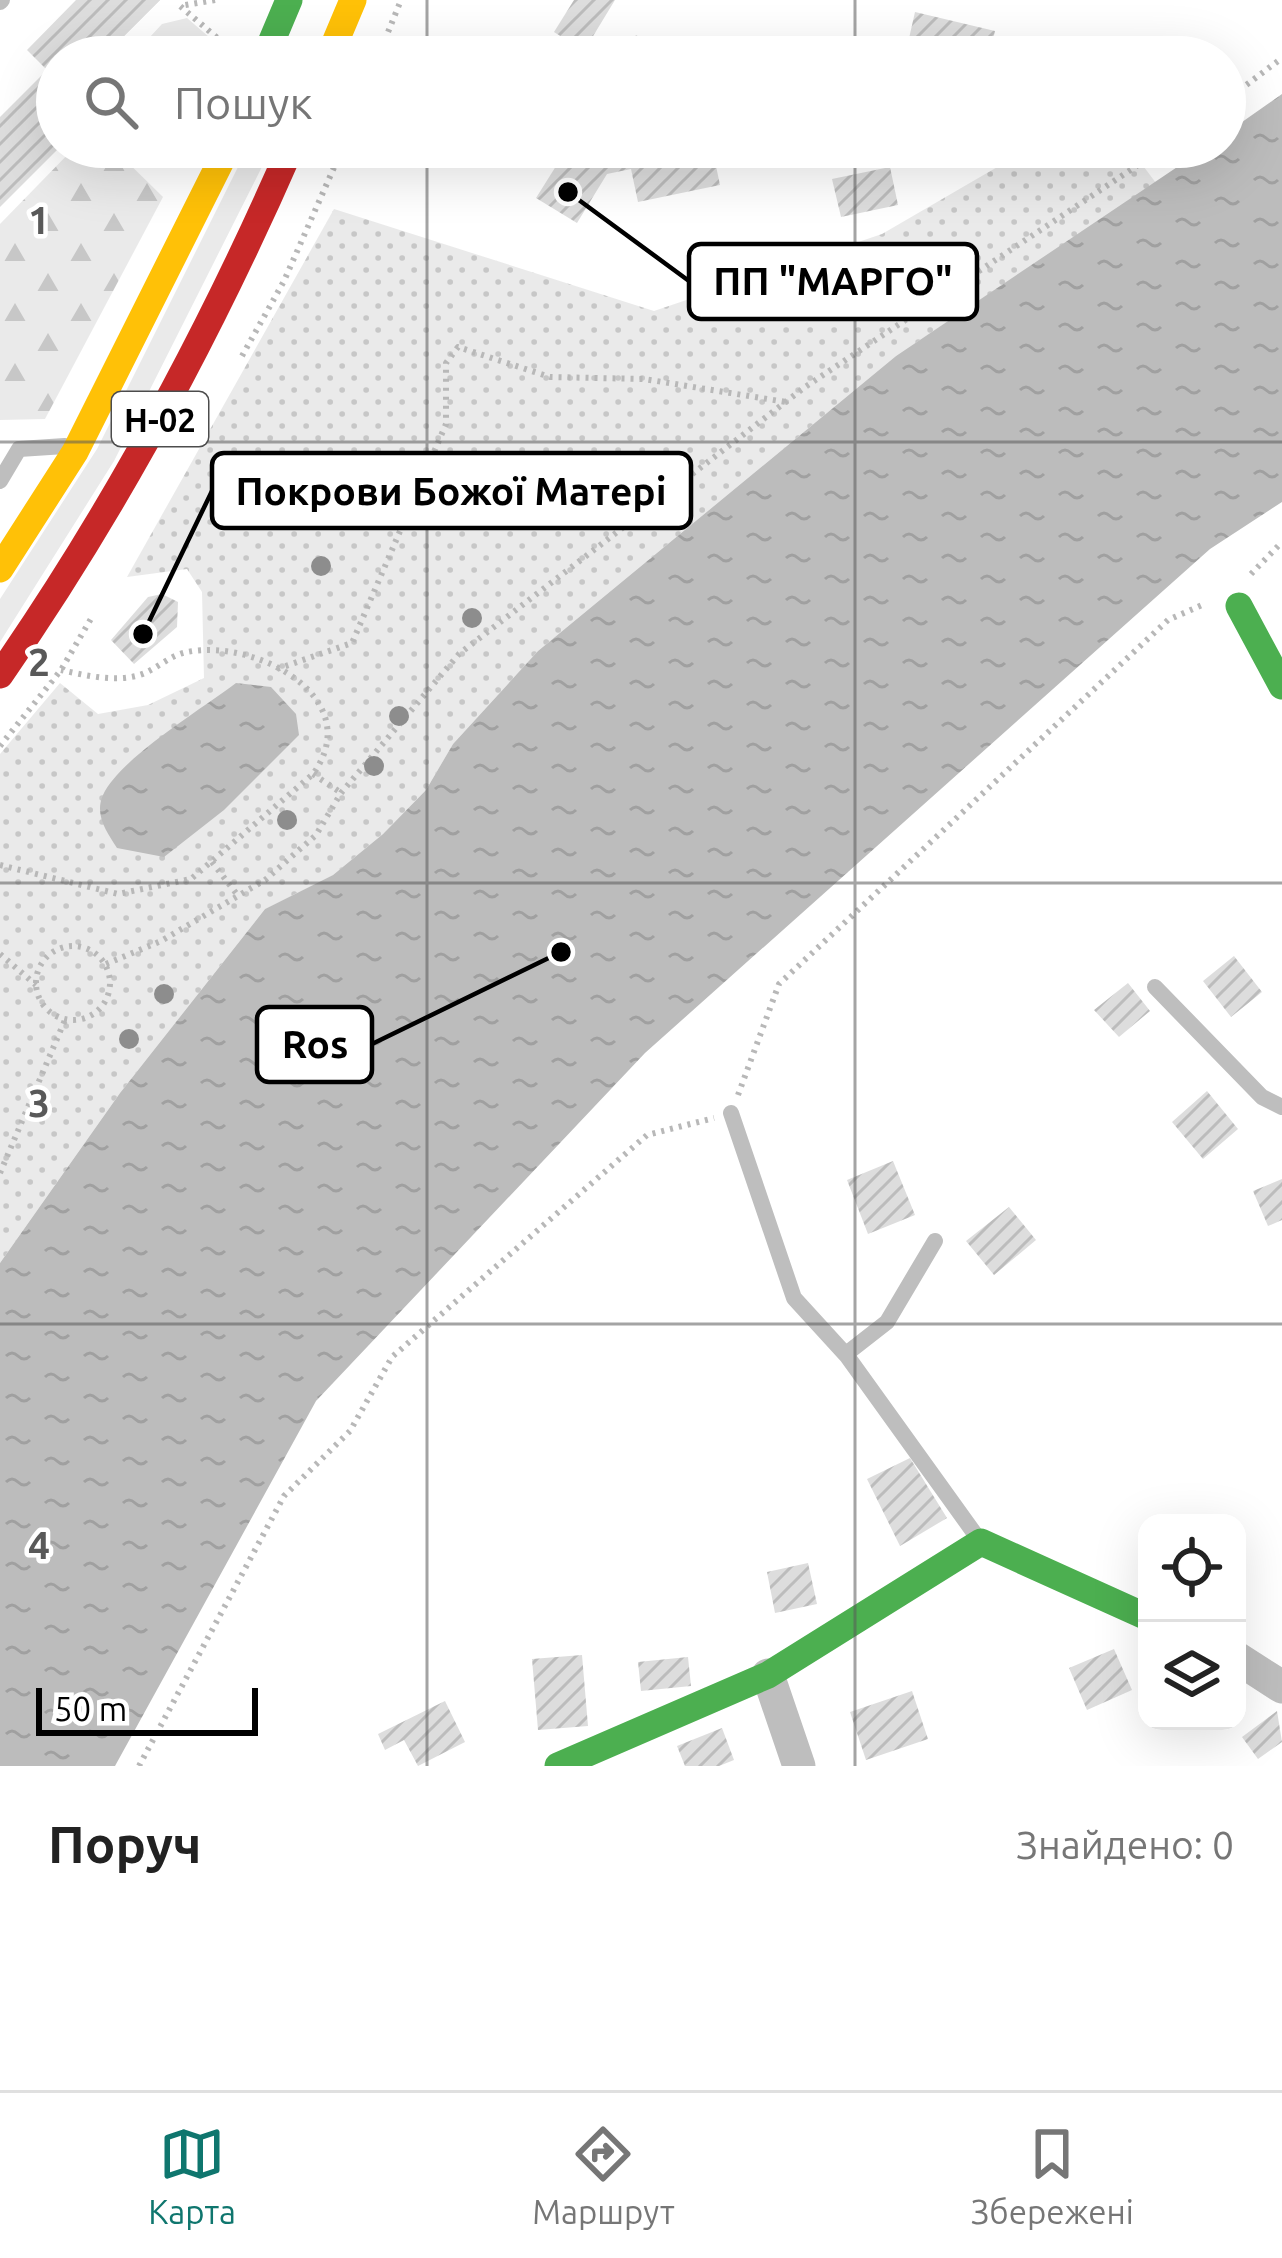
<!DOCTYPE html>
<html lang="uk">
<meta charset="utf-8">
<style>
:root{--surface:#fff;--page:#f6f6f6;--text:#222;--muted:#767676;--line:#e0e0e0;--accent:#0f766e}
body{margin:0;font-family:Ubuntu,sans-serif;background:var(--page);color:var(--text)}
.controls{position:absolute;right:36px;bottom:36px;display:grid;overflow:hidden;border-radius:24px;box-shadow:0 12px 48px #0002}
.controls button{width:108px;height:108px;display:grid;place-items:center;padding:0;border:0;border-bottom:3px solid var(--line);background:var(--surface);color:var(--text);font:60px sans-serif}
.scale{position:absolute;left:36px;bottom:30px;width:222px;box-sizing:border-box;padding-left:12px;border:6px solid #000;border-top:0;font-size:33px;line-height:42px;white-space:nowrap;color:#000;-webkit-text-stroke:9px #fff;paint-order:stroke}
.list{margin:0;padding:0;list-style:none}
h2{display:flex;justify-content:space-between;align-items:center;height:156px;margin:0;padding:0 48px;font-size:51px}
h2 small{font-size:39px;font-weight:400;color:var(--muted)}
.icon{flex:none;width:66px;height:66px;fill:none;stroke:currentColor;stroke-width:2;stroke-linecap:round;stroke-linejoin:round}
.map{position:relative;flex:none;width:1282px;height:1766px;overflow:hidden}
.search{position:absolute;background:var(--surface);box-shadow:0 12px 48px #0002;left:36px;right:36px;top:36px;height:132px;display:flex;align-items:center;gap:30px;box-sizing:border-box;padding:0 42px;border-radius:66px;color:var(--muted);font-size:45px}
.sheet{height:324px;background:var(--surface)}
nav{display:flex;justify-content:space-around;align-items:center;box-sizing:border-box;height:168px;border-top:3px solid var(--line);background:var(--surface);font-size:33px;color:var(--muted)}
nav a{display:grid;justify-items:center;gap:6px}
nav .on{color:var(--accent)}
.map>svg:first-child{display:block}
</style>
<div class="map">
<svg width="1282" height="1766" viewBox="0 0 1282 1766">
<defs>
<pattern id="forest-firs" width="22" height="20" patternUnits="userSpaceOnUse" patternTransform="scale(3)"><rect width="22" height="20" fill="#eaeaea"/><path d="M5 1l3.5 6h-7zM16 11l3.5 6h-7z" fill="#c7c7c7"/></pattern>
<pattern id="park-dots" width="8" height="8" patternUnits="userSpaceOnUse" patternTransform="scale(3)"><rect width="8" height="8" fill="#eaeaea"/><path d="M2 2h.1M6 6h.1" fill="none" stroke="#c7c7c7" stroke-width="1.8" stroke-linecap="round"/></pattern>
<pattern id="water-ripples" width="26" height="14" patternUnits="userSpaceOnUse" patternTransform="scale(3)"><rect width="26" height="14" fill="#bcbcbc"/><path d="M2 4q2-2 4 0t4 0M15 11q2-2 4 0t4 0" fill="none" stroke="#a0a0a0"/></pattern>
<pattern id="building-hatch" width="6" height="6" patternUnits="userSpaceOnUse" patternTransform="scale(3)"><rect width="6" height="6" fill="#ddd"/><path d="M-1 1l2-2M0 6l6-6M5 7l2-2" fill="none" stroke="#bcbcbc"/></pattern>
</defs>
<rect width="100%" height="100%" fill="#fff"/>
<path fill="#eaeaea" d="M187 18 224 50 221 57H141L136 52 162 24Z
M248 147H272L114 461 0 642V599L97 449Z"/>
<path fill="url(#forest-firs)" d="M75 147H112L163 197 45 419 0 420V224Z"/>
<path fill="url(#park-dots)" d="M1032 147H1129L1156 183 896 356 538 651 453 744 426 790 383 834 333 875 265 909 120 1093 0 1263V754L60 683 98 714 148 705 204 678 202 592 187 569 127 577 334 209 654 311 882 234Z"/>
<path fill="url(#water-ripples)" d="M1282 94V502L1210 549 645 1053 316 1401 115 1766H0V1263L120 1093 265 909 333 875 383 834 426 790 453 744 538 651 896 356 1207 147H1225V134Z
M236 683 271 687 296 714 299 735 224 810 164 857 117 848C107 832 94 815 103 795 120 758 202 709 236 683Z"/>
<path fill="url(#building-hatch)" d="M76 0H160L103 57H57L60 147 0 207V117L47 70 27 50Z
M574 0H615L584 51 554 32Z
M915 12 995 31 989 57 905 56Z
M636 35 672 57H623Z
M568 147H712L720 185 638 202 631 169 607 174 577 223 536 198Z
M890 167 898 205 841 217 832 179Z
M162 594 178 602 177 627 134 664 111 640 148 597Z
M1234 956 1262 992 1231 1017 1203 981Z
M1128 983 1150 1011 1119 1037 1094 1010Z
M1207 1091 1238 1129 1203 1159 1172 1122Z
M893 1161 915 1215 868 1234 847 1180Z
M1282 1179V1220L1268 1226 1253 1191Z
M1009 1207 1036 1240 994 1275 966 1241Z
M910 1458 947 1518 900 1546 867 1479Z
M808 1563 817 1604 775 1613 767 1572Z
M1114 1649 1132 1690 1087 1710 1069 1668Z
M582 1655 588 1726 538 1730 532 1659Z
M688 1657 691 1686 641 1691 638 1662Z
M912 1691 928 1739 866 1760 850 1712Z
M445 1701 465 1742 418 1766 404 1740 385 1750 378 1734Z
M1277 1711 1282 1742 1258 1759 1242 1737Z
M722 1728 734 1760 719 1766H685L677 1746Z"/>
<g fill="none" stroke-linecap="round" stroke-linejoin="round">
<path stroke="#b8b8b8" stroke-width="6" stroke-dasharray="3 6" stroke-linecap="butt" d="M215 0 180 6 229 48
M378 57 401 0
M1225 101 1282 58
M242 356 284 281 343 147
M1251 574 1282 542
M277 669 352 643 446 424V363L458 347 550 377 644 379 786 402
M0 746 61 670 92 617
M313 774 340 792
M212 862 239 897
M0 865 118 894 191 879 313 774C368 698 255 638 187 652 169 655 154 672 136 676 112 682 84 675 61 670
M36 983a37 37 0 1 1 74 0a37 37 0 1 1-74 0Z
M0 954 36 985
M106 964 161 941 265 880 316 835 341 793 459 654 805 387 1165 147
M738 1095 779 984 1168 620 1202 605
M0 1173 65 1020
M139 1766 284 1496 350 1431 392 1357 647 1135 714 1118"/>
<path stroke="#bebebe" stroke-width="16" d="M0 2 2 0
M792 57 835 52
M0 481 19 449 65 446
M1155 987 1262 1097 1282 1107
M731 1113 794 1298 847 1356 980 1541
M846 1354 887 1322 935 1241"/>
<path stroke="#bebebe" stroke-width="33" d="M1237 1658 1282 1687
M768 1675 799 1766"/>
<path stroke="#4caf50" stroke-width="27" d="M265 57 289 0
M1239 606 1282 686
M558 1766 768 1675 981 1542 1147 1617"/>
<path stroke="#ffc107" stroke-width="27" d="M329 57 353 0
M0 569 75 452 228 147"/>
<path stroke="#c62828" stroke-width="27" d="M0 675C116 508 210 333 291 147"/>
</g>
<g fill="#8d8d8d">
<circle cx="321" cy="566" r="10"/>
<circle cx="472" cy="618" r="10"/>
<circle cx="399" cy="716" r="10"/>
<circle cx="374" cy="766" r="10"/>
<circle cx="287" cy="820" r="10"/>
<circle cx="164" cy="994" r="10"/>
<circle cx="129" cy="1039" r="10"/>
</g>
<path fill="none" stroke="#595959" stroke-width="3" stroke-opacity="0.55" d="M427 0V57M855 0V57M427 147V1766M855 147V1766M0 442H1282M0 883H1282M0 1324H1282"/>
<g text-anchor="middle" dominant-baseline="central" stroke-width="9" stroke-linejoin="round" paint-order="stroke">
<rect fill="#fff" stroke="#4c4c4c" stroke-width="3" x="112" y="392" width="96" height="54" rx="9"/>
<g font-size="33" font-weight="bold" fill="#000">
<text x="160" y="419">Н-02</text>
</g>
</g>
<g font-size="39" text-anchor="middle" font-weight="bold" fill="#595959" stroke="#fff" stroke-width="9" stroke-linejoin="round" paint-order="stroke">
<text x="39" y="234">1</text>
<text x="39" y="676">2</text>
<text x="39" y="1117">3</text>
<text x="39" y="1559">4</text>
</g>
<path fill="none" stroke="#000" stroke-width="4.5" d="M568 192L689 281M143 634L212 491M561 952L372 1044"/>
<g fill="#000" stroke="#fff" stroke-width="4.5">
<circle cx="568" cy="192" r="12"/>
<circle cx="143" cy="634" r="12"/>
<circle cx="561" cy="952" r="12"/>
</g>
<g fill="#fff" stroke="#000" stroke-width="4.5">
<rect x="689" y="244" width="288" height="75" rx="12"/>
<rect x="212" y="453" width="479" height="75" rx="12"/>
<rect x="257" y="1007" width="115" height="75" rx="12"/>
</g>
<g font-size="39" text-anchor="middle" font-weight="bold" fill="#000">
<text x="833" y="295">ПП "МАРГО"</text>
<text x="451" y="505">Покрови Божої Матері</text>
<text x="315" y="1058">Ros</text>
</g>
</svg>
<div class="controls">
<button><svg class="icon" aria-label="locate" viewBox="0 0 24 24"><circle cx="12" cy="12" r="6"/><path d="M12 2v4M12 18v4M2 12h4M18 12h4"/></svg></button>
<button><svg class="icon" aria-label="layers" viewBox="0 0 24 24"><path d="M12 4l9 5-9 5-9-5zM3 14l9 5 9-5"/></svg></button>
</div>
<div class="scale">50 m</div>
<div class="search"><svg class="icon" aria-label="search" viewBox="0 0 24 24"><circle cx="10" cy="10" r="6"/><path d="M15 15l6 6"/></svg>Пошук</div>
</div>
<section class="sheet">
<h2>Поруч<small>Знайдено: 0</small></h2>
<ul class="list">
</ul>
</section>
<nav>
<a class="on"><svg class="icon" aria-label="map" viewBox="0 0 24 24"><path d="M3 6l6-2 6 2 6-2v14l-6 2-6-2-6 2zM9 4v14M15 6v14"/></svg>Карта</a>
<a><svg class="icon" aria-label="directions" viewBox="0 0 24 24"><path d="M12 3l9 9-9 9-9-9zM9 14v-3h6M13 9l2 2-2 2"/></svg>Маршрут</a>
<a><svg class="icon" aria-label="saved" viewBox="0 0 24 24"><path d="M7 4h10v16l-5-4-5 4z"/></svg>Збережені</a>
</nav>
